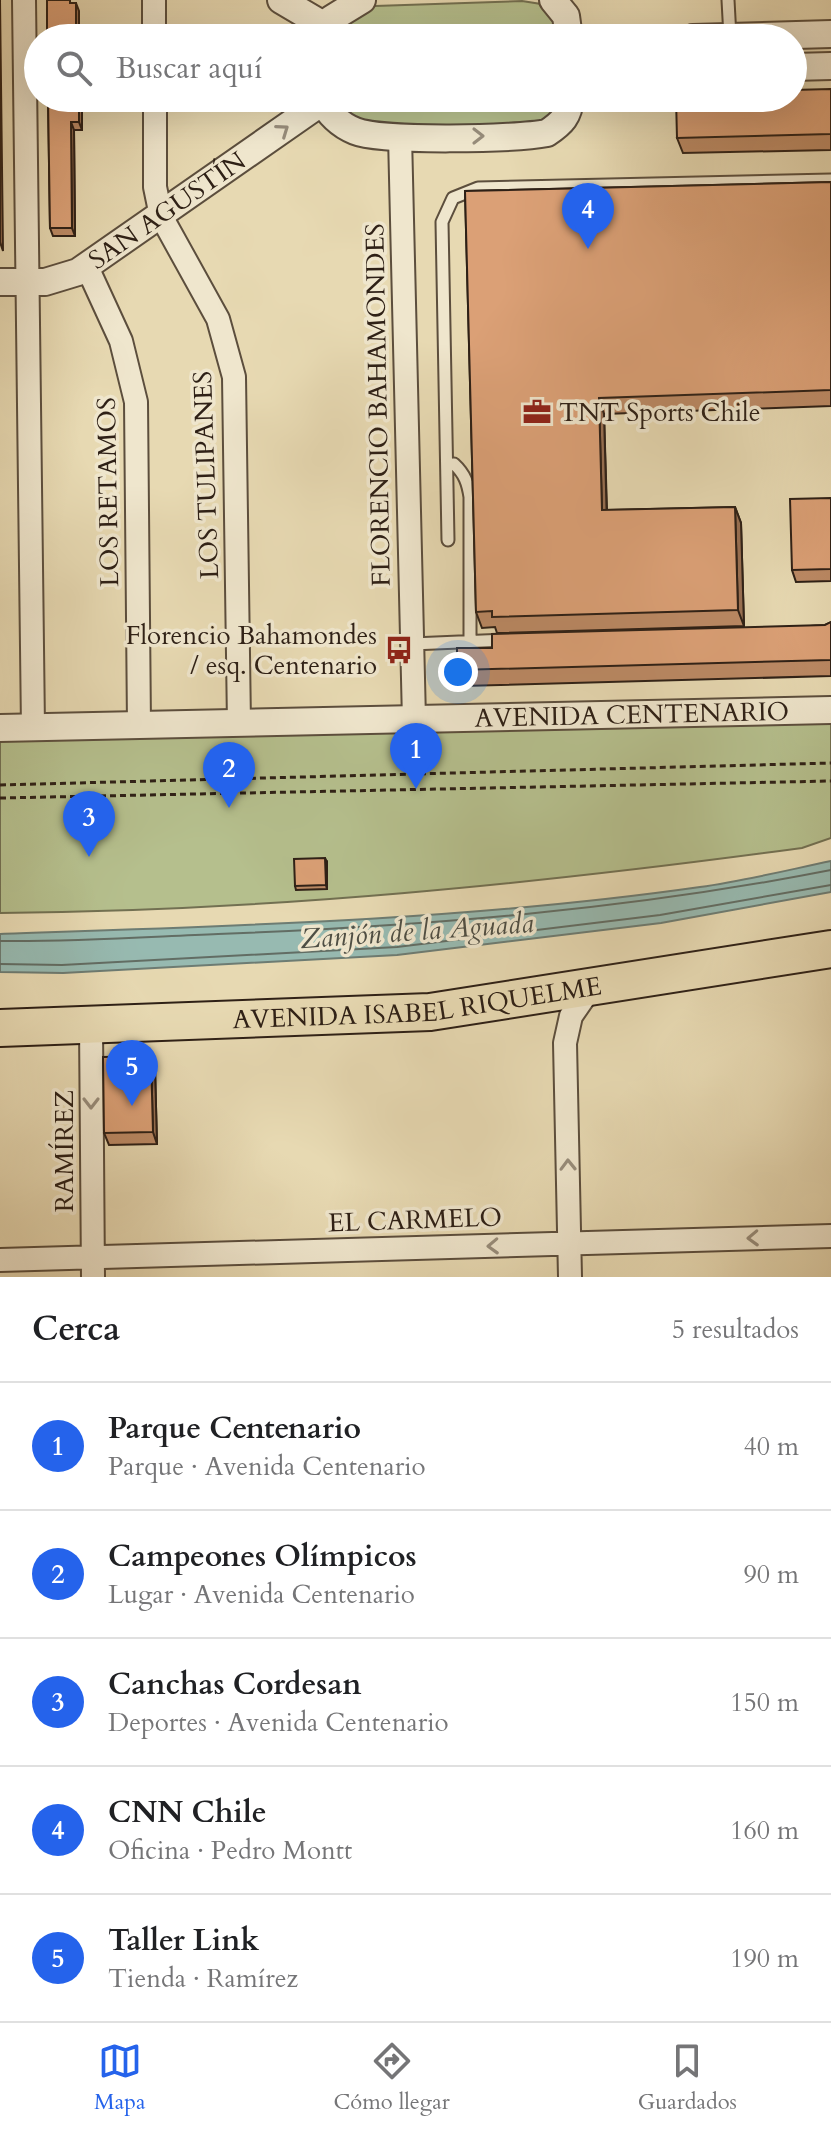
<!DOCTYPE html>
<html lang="es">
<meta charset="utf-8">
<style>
:root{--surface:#fff;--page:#f6f6f6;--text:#202124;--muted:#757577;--line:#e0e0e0;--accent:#2563eb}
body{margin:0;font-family:Cardo,serif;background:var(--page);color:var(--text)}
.you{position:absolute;left:458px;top:672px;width:28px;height:28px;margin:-20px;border:6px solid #fff;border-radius:50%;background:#1a73e8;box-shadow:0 0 0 12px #1a73e833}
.badge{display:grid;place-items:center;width:52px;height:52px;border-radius:50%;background:var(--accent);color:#fff;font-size:26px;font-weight:700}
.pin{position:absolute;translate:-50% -66px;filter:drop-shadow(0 2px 4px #0008)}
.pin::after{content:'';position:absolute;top:42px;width:28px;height:24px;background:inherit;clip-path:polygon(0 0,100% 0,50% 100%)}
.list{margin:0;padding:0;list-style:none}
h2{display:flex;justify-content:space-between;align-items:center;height:104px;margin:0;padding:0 32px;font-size:34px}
h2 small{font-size:26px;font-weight:400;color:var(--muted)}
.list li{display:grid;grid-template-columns:52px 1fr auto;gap:24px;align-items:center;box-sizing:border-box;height:128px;padding:0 32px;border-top:2px solid var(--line)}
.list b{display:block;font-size:30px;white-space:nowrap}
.list p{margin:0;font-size:26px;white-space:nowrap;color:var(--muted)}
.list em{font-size:26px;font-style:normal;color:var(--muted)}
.icon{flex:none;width:44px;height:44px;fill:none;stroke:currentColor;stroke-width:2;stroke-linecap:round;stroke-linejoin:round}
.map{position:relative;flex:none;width:831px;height:1277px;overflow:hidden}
.search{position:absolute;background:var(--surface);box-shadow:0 8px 32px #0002;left:24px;right:24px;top:24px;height:88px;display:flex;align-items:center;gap:20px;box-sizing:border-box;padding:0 28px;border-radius:44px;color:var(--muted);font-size:30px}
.sheet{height:744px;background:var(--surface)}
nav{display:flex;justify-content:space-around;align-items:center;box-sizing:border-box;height:112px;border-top:2px solid var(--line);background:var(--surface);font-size:22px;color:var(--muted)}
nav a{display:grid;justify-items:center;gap:4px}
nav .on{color:var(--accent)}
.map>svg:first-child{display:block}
</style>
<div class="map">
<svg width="831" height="1277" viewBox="0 0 831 1277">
<rect width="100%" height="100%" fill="#e7d9b2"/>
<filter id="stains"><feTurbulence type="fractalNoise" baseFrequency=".0025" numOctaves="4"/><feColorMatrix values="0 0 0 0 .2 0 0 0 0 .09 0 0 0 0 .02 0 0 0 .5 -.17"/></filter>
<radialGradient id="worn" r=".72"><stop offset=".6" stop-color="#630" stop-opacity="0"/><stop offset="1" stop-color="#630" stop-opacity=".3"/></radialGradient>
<path fill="#b5bf8d" stroke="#727052" stroke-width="2" d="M522 1 541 4 557 15 563 38H329L355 14 375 6Z
M331 98H562L547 120 529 126 406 127 353 121Z
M831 723V838L802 848C536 884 268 911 0 913V739Z"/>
<path fill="#97bab1" stroke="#6d7c73" stroke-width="2" d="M831 861V892L661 923 397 955 63 973 0 972V934C234 926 468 920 700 887 744 881 788 870 831 861Z"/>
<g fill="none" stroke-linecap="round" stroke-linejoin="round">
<path stroke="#626d64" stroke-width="2" d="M0 941C72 942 145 937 218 934 426 926 627 910 831 870
M0 964 62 965 397 947 660 915 831 885"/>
<defs>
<path id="service" d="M728 0 730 37
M447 465 454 464C465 474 468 484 470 497V640
M448 540 442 222 453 198 478 188 831 180
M412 644 506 640"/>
<path id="minor" d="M24 0 33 728
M154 0V38
M155 98V187L161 216 218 319 234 377 239 724
M400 136 414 720
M87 267 121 341 136 402 139 725
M91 1025 93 1277
M0 1260 831 1236
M570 1277 565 1043 571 1016 589 990"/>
<g id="tertiary">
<path d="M281 0 325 26"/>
<path d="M553 0 566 16 569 38"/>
<path d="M319 38 331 19 362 0"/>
<path d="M693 38 831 34"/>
<path d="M793 67 831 66"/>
<path d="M320 98C328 113 340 125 355 131 382 142 517 139 547 133 562 123 569 116 570 98"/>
<path id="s1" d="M0 282H45L78 272 322 102"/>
<path id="s2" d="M0 728 831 710"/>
</g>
<g id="trunk">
<path id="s3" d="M0 1028 430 1012 831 949"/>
</g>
</defs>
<use href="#service" stroke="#5c4e3d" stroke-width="15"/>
<use href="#minor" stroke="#5c4e3d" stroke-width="26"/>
<use href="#tertiary" stroke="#5c4e3d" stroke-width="30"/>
<use href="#trunk" stroke="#2e2016" stroke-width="40"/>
<path stroke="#2e2016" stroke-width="3" stroke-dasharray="6 4" stroke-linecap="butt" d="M0 785 831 763
M0 798 831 781"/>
<use href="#service" stroke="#efe6cd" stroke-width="11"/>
<use href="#minor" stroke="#efe6cd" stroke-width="22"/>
<use href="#tertiary" stroke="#efe6cd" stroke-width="26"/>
<use href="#trunk" stroke="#e7d9b2" stroke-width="36"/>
</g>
<path fill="#bc8a65" stroke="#2e2016" stroke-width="2" d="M831 89V150L683 153 677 138Z
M48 98H82V130H74L75 236H53L50 228Z
M831 182V406L604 414 607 510 735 507 741 523 744 626 497 633 495 627 482 628 476 612 465 191Z
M831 498V581L796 582 792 570Z
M831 622V676L463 686 457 670 492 648 825 625Z
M327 862V889L296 890 295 886Z
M155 1068 157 1144 109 1145 104 1133Z"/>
<path fill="#997053" stroke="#2e2016" stroke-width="2" d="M0 0 3 251 0 242Z
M76 3 79 11V38H76Z
M79 98H82V130L79 122Z
M71 122 74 130 75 236 72 228Z
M599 398 604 414 607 526 602 510Z
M735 507 741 523 744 626 738 610Z
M325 858 327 862V889L326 885Z
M151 1056 155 1068 157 1144 153 1132Z"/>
<path fill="#dba076" stroke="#2e2016" stroke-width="2" d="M47 0H70V3H76V38H47Z
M831 89V134L677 138 676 98H793V90Z
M48 98H79V122H71L72 228H50Z
M831 182V390L599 398 602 510 735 507 738 610 492 617V611L476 612 465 191Z
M831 498V569L792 570 790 499Z
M831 622V660L457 670V648H492V634L825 625Z
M325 858 326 885 295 886 294 859Z
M151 1056 153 1132 104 1133 103 1057Z"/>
<defs><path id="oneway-chevron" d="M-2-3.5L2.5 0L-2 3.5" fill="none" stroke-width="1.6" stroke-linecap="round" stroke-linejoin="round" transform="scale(2)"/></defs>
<g stroke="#988d7b">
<use href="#oneway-chevron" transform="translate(283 130) rotate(-35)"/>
<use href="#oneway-chevron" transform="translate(478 136)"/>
<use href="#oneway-chevron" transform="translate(91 1103) rotate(90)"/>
<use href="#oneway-chevron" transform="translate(568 1165) rotate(-91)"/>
<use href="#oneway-chevron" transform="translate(753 1238) rotate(178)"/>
<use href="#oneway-chevron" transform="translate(493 1246) rotate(178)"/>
</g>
<defs>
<symbol id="office-bare" viewBox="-9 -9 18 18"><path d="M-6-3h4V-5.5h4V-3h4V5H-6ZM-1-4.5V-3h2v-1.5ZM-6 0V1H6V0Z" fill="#8f2418" stroke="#efe6cd" stroke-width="2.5" paint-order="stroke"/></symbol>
<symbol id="bus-bare" viewBox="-9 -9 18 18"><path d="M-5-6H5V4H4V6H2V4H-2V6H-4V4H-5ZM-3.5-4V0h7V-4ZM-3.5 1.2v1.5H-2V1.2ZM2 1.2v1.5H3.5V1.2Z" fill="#8f2418" stroke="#efe6cd" stroke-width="2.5" paint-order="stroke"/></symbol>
</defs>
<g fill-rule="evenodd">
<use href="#office-bare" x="517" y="392" width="40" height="40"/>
<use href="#bus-bare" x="379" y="630" width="40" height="40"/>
</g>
<g text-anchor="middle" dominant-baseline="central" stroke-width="7" stroke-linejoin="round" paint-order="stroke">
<g font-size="26" fill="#2e2016" stroke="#efe6cd">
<text stroke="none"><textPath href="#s1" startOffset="188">SAN AGUSTÍN</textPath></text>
<text transform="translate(378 405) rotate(-91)">FLORENCIO BAHAMONDES</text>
<text transform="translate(206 475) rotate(-92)">LOS TULIPANES</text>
<text transform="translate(108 492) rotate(-91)">LOS RETAMOS</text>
<text stroke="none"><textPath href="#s2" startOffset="632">AVENIDA CENTENARIO</textPath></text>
<text stroke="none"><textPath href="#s3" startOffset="418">AVENIDA ISABEL RIQUELME</textPath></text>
<text transform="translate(64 1151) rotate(-90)">RAMÍREZ</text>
<text transform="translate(415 1220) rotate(-2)">EL CARMELO</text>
</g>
<g font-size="26" fill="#2e2016" stroke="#efe6cd" text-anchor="start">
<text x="559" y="412">TNT Sports Chile</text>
<text x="377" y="635" text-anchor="end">Florencio Bahamondes<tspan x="377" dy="30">/ esq. Centenario</tspan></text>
</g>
<g font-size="28" font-style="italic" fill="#4e4e44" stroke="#efe6cd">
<text transform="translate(417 931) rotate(-4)">Zanjón de la Aguada</text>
</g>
</g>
<rect width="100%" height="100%" filter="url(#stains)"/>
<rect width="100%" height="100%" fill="url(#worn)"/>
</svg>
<div class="you"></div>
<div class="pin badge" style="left:416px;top:789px">1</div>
<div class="pin badge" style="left:229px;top:808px">2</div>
<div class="pin badge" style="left:89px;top:857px">3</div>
<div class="pin badge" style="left:588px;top:249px">4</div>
<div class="pin badge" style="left:132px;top:1106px">5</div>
<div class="search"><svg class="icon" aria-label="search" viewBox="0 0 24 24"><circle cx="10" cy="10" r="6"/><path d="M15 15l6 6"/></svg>Buscar aquí</div>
</div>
<section class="sheet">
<h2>Cerca<small>5 resultados</small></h2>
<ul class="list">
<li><span class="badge">1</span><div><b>Parque Centenario</b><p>Parque · Avenida Centenario</p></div><em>40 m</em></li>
<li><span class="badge">2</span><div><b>Campeones Olímpicos</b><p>Lugar · Avenida Centenario</p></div><em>90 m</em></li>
<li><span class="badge">3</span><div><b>Canchas Cordesan</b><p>Deportes · Avenida Centenario</p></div><em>150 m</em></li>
<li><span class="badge">4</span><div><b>CNN Chile</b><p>Oficina · Pedro Montt</p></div><em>160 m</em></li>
<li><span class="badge">5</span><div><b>Taller Link</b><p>Tienda · Ramírez</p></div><em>190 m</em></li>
</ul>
</section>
<nav>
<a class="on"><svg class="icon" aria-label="map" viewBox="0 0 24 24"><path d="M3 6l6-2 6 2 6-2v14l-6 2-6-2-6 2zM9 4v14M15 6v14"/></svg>Mapa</a>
<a><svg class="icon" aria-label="directions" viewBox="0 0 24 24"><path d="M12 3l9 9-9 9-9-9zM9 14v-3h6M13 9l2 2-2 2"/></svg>Cómo llegar</a>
<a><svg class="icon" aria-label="saved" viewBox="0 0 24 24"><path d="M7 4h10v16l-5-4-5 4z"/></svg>Guardados</a>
</nav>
